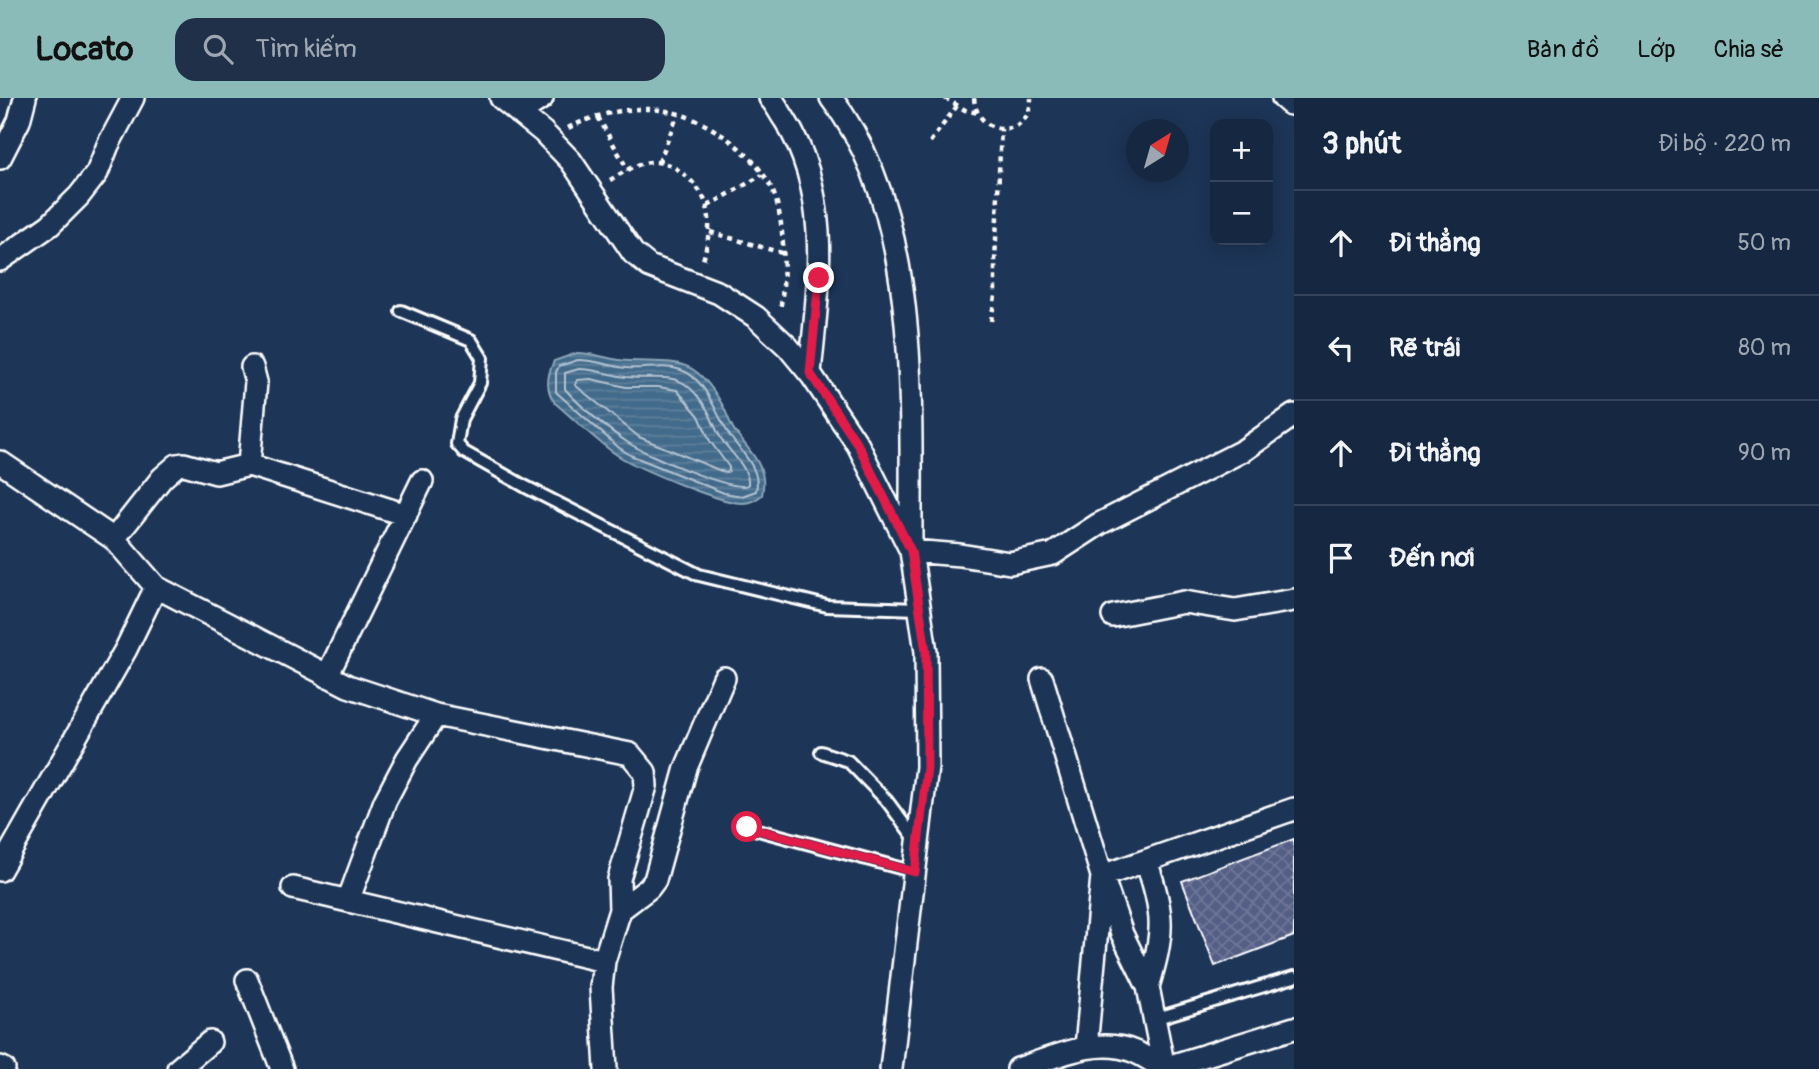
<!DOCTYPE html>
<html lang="vi">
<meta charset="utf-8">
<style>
:root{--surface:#162841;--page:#1f3048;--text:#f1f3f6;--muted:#9ea6b1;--line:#35445a;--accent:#8bbbb9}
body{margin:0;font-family:Pangolin,sans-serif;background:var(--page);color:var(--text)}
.controls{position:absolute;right:21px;top:21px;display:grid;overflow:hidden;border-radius:14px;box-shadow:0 4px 18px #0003}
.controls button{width:63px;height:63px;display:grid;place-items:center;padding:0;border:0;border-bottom:2px solid var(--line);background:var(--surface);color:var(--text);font:35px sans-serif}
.compass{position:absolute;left:1126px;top:21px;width:63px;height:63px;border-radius:50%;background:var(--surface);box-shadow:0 4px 18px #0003;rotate:37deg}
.stop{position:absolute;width:21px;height:21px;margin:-16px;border:5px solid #e11d48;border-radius:50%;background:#fff}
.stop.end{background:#e11d48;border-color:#fff;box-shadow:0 2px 7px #0008}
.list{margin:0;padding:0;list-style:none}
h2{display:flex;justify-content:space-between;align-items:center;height:91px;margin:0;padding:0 28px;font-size:30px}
h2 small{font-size:23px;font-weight:400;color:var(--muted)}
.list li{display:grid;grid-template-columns:46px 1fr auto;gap:21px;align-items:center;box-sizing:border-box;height:105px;padding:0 28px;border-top:2px solid var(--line)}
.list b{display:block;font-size:26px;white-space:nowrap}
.list em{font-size:23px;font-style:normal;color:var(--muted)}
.icon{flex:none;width:38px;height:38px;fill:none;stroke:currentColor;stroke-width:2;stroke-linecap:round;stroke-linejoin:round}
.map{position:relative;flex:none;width:1294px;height:971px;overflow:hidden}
header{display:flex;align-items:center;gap:42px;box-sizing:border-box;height:98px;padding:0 35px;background:var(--accent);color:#111}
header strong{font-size:33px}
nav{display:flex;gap:38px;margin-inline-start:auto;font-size:24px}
.search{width:490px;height:63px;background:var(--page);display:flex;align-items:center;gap:18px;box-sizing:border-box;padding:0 24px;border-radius:21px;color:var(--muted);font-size:26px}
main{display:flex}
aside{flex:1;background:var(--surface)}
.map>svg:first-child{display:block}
</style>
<header>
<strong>Locato</strong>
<div class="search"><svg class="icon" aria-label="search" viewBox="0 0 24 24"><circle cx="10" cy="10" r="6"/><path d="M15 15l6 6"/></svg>Tìm kiếm</div>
<nav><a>Bản đồ</a><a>Lớp</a><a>Chia sẻ</a></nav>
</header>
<main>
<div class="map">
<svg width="1294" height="971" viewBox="0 0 1294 971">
<defs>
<pattern id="water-rules" width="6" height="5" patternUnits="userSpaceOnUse" patternTransform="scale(1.75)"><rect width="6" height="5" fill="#436a8b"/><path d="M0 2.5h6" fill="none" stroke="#5f809c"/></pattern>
<pattern id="building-cross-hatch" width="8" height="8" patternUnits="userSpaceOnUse" patternTransform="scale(1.75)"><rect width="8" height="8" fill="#545f86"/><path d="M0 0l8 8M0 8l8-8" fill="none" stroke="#6e7798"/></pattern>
</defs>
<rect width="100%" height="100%" fill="#1d3557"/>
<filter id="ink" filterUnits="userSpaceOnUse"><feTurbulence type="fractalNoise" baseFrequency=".0143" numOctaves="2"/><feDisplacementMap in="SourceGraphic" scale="14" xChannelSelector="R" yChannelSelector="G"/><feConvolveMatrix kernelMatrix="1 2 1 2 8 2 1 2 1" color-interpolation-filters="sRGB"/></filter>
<g filter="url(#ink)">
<path fill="url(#water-rules)" stroke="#8ea6b9" stroke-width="2" d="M577 255C597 255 611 263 630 263 679 265 695 258 723 308 728 317 730 328 737 336 753 357 768 370 762 397 756 402 751 405 743 405 722 406 637 370 617 357 595 342 575 322 555 305 545 292 547 277 554 263Z"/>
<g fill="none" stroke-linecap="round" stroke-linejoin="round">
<path stroke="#b4c3d1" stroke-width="2" d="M578 262C595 262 609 268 626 270 644 272 663 266 681 272 708 281 717 321 732 341 744 357 761 372 756 393L742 398 724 395 630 357 618 349 556 294V274L559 268Z
M579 271C595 271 610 277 626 279 669 283 681 269 708 313 713 323 716 333 722 342 731 355 750 371 748 387 732 394 644 356 627 344 607 331 581 309 565 291V275Z
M591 281 626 289H658L677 292 699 318 710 343 729 369V373L726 375 639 339 575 287 577 282Z"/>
</g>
<path fill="url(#building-cross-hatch)" stroke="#fff" stroke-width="2" d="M1294 741V838L1215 868 1182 783Z"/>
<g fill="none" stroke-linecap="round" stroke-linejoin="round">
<defs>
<path id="lane" d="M401 213 471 242 482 260 480 285 461 321 457 346 464 354 526 389 699 477 827 508 919 511
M821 654 848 663 887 703 916 742
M747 729 915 774
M1154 921 1294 879"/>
<path id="street" d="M501 0 543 34 571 63 633 155 649 168 719 195 756 219 788 249 812 278 858 347 911 453 926 554 927 669 891 971
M770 0C776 6 780 15 785 22 833 98 818 191 810 275
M831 0C923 117 910 311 911 453L960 457 1010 465 1053 456 1099 426 1244 352 1294 317
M1283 0 1290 6H1294
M519 15 542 0
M0 60 19 23 25 0
M0 162 50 127 79 98 97 75 108 47 133 0
M0 364 114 441 156 489 348 588 436 617 630 656 645 674 646 688 619 781 620 812 604 863 601 889 606 971
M249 367 406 417
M114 441 162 380 177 367 184 366 216 375 249 367 256 284 252 269
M1113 518 1184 504 1235 512 1294 502
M327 578 422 383
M1042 581 1102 778 1122 836 1148 889 1164 970
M1146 763C1165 816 1164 836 1148 889
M0 772 126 551 156 489
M293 790 604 863
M348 803 385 703 407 661 436 617
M620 812 649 790 655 782 686 670 724 580
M247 882 282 971
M1086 949 1102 778 1294 711
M0 969 4 971
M178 971 210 944
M1018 971C1053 960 1098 937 1135 954 1145 958 1154 965 1164 970L1294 930"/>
</defs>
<use href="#lane" stroke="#fff" stroke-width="16"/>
<use href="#street" stroke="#fff" stroke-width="26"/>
<path stroke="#fff" stroke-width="4.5" stroke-dasharray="5 5" stroke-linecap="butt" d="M945 0 965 12 978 15
M974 0C977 41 1031 41 1031 0
M598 19 628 72
M568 30C598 15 635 7 667 13 707 20 759 57 774 96 785 125 786 182 780 212
M930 44 957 8
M659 64 678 16
M610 82C621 76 633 67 645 65 657 62 671 66 681 74 715 100 713 127 702 166
M708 108 762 77
M710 134 782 155
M991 223 995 198V163L1001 31"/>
<use href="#lane" stroke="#1d3557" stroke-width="10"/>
<use href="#street" stroke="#1d3557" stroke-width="21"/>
</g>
</g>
<g fill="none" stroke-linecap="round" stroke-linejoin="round" filter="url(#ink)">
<path stroke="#e11d48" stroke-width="9" d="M747 729 915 774 927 669 926 554 911 453 858 347 810 275 819 180"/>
</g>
</svg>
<div class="controls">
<button>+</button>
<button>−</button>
</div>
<svg class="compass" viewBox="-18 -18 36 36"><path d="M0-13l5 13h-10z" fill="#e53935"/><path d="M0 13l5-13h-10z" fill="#9ea6b1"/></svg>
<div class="stop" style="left:747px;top:729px"></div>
<div class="stop end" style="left:819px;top:180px"></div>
</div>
<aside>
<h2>3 phút<small>Đi bộ · 220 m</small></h2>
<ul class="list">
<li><svg class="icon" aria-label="ahead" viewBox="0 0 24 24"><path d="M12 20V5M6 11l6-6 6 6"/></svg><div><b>Đi thẳng</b></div><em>50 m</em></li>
<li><svg class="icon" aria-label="left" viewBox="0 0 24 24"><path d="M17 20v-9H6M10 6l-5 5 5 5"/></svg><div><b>Rẽ trái</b></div><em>80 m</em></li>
<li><svg class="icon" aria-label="ahead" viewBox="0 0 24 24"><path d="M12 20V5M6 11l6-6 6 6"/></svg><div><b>Đi thẳng</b></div><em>90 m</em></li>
<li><svg class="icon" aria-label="arrive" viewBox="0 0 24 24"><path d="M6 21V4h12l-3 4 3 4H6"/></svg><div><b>Đến nơi</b></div></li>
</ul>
</aside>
</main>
